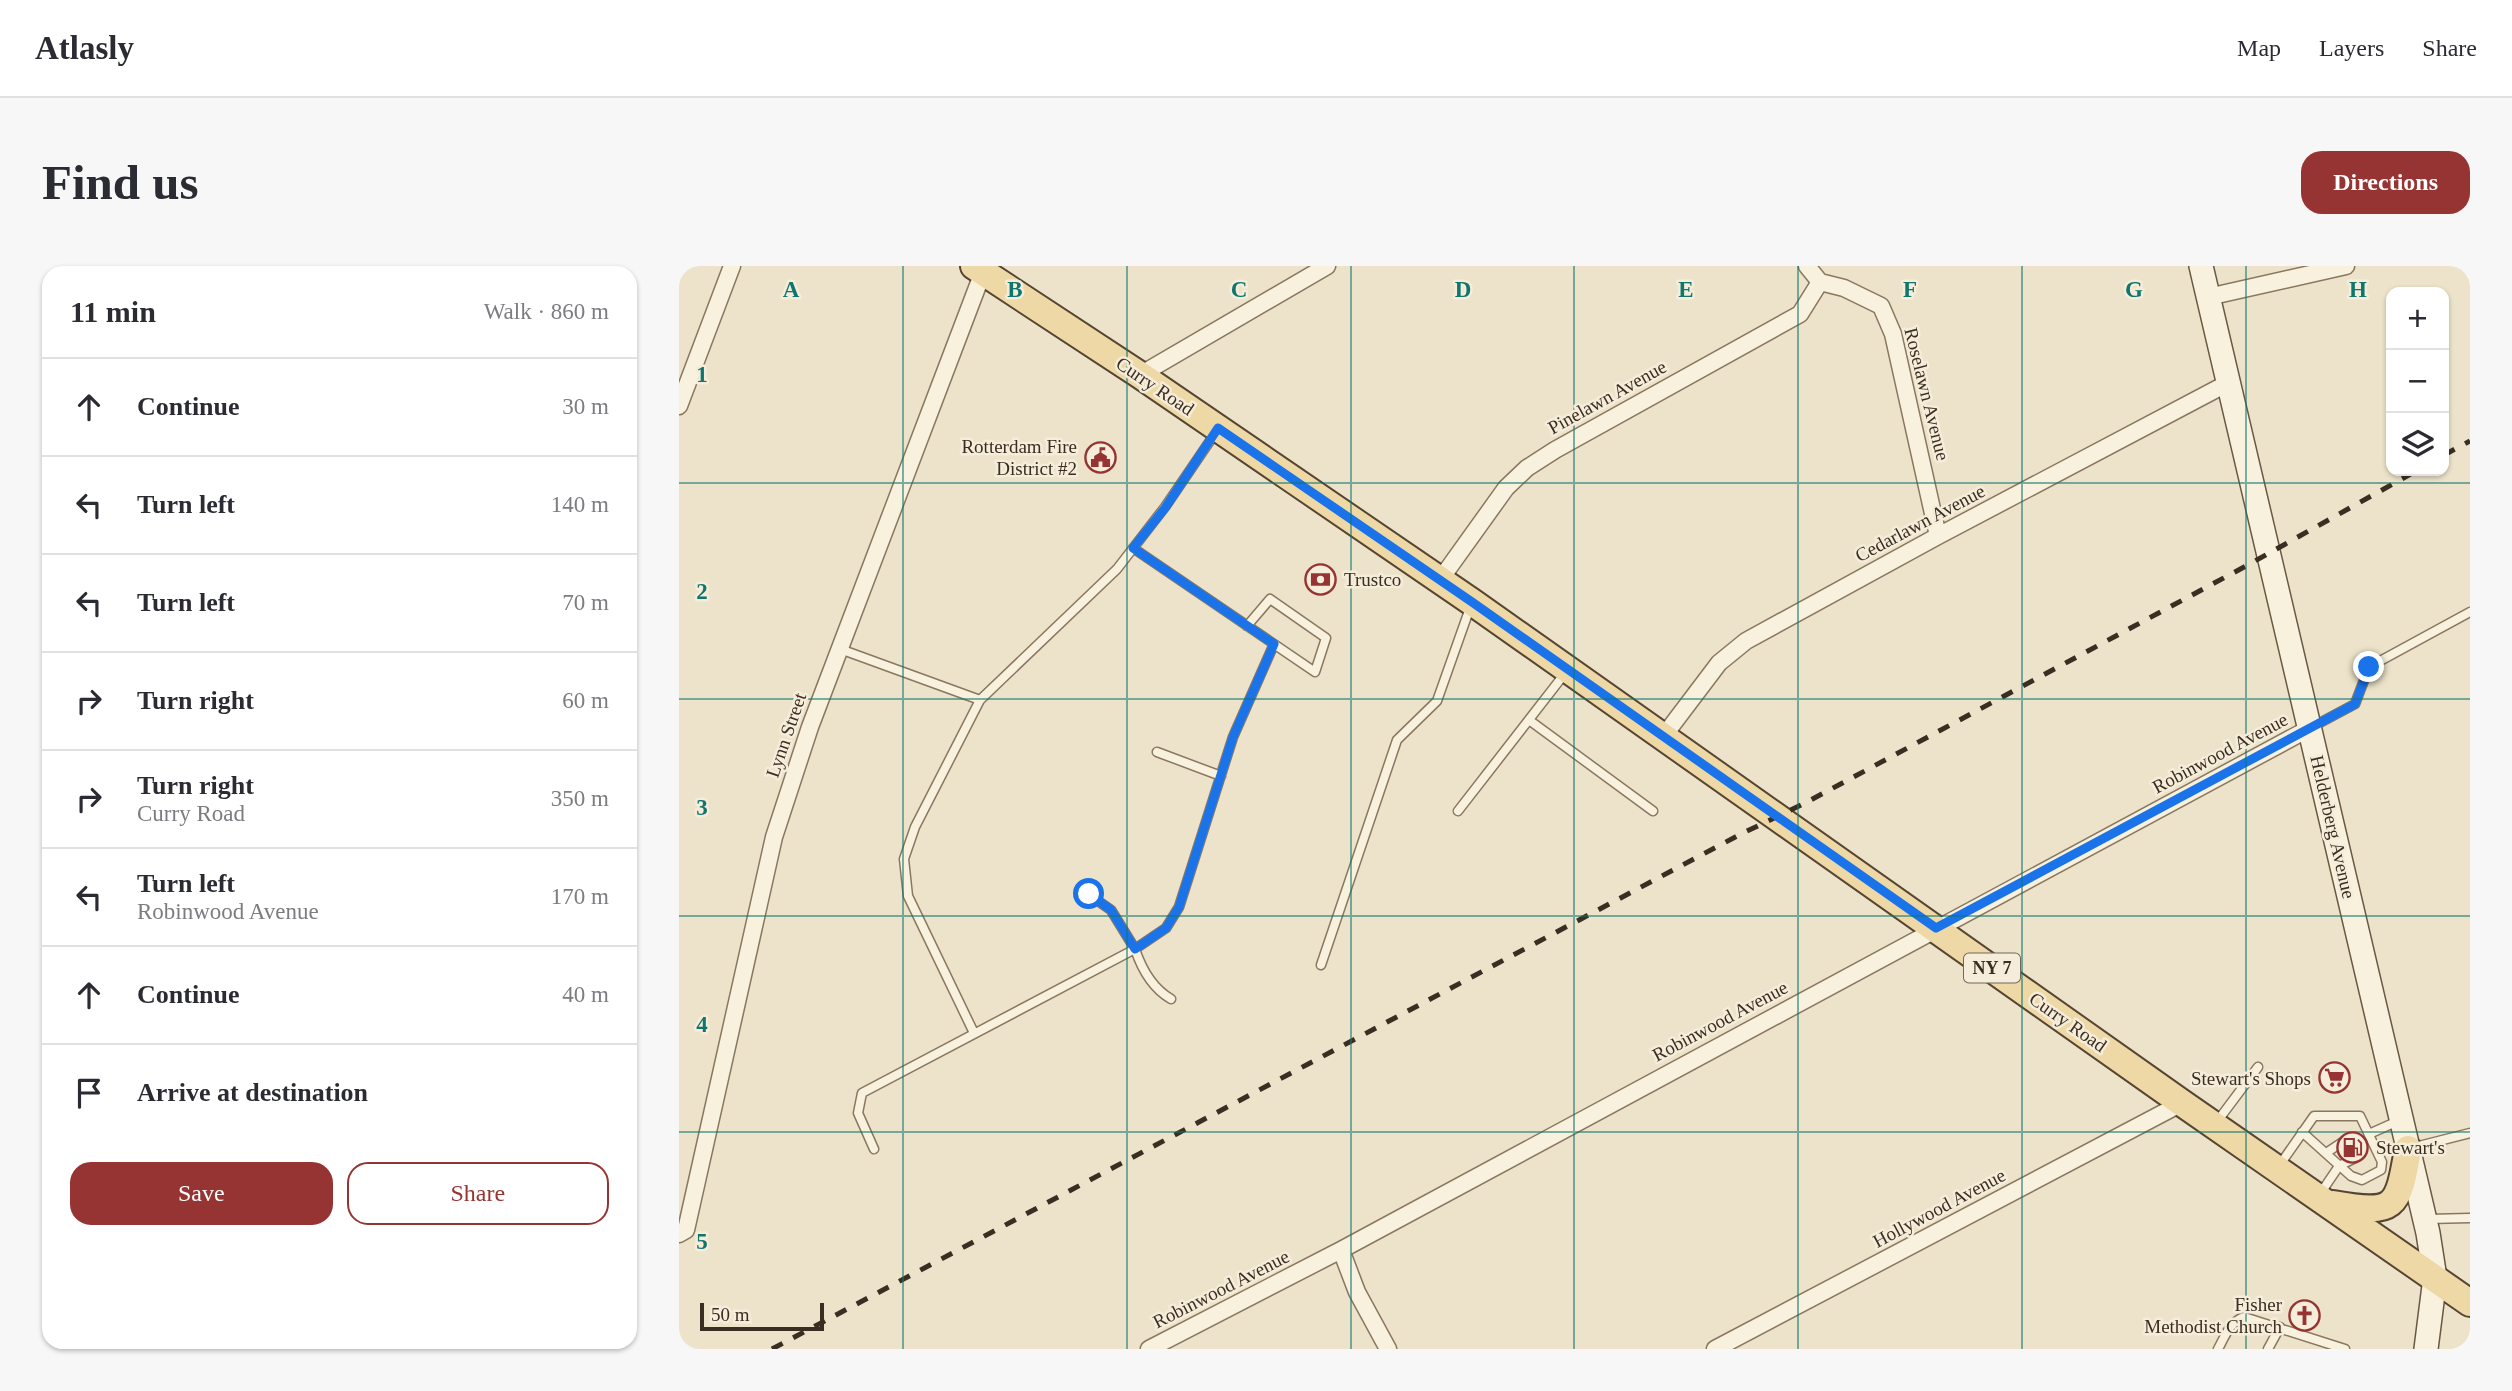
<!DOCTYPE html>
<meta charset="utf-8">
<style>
:root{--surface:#fff;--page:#f7f7f7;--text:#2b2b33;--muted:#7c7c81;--line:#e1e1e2;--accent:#953432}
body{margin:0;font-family:Georgia,serif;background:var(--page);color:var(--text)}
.controls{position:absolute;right:21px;top:21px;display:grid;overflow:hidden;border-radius:14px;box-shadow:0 2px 5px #0004}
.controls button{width:63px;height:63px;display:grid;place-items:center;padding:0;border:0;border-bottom:2px solid var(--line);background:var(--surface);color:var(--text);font:35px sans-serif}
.scale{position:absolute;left:21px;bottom:18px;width:124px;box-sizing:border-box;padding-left:7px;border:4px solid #3a2e22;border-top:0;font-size:19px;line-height:24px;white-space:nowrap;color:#3a2e22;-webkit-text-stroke:5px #f5edda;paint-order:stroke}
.stop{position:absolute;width:21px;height:21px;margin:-16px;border:5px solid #1a73e8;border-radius:50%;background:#fff}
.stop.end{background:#1a73e8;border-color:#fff;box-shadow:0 2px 7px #0008}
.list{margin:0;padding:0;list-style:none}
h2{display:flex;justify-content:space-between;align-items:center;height:91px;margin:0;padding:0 28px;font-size:30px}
h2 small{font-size:23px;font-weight:400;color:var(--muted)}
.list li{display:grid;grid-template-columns:46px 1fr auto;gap:21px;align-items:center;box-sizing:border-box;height:98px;padding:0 28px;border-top:2px solid var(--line)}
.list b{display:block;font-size:26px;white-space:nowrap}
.list p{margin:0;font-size:23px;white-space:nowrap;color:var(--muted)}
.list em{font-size:23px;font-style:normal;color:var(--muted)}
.actions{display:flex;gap:14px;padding:21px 28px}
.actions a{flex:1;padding:16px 0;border:2px solid var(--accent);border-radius:21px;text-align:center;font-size:24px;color:var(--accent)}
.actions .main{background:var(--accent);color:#fff}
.icon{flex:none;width:38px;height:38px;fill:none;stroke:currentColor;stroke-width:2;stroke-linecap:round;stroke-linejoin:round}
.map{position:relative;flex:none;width:1791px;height:1083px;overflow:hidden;border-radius:21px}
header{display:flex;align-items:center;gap:42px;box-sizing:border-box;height:98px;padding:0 35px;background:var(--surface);border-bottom:2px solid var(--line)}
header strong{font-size:33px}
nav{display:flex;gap:38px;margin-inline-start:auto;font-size:24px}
.intro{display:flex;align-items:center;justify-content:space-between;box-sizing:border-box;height:168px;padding:0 42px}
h1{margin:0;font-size:49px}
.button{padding:18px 32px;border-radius:21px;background:var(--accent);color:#fff;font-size:24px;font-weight:700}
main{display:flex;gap:42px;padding:0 42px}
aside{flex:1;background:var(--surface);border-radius:21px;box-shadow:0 2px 5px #0004}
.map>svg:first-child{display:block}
</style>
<header>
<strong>Atlasly</strong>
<nav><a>Map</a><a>Layers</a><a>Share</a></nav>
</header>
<div class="intro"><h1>Find us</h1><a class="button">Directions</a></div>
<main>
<aside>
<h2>11 min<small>Walk · 860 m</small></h2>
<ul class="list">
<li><svg class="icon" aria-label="ahead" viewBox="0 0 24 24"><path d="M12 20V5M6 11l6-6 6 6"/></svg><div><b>Continue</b></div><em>30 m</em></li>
<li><svg class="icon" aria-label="left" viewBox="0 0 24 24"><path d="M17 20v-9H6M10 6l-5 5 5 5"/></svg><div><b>Turn left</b></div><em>140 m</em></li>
<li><svg class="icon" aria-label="left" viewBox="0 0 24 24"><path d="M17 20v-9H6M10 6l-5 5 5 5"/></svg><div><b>Turn left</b></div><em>70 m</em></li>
<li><svg class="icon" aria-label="right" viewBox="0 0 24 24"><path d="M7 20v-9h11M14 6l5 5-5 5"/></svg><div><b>Turn right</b></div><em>60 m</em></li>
<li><svg class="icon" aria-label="right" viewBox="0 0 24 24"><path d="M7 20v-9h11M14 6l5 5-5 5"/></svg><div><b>Turn right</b><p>Curry Road</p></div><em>350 m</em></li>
<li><svg class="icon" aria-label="left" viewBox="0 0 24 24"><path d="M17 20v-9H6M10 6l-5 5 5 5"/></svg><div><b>Turn left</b><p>Robinwood Avenue</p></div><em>170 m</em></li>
<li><svg class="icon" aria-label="ahead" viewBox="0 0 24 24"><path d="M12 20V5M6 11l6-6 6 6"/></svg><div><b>Continue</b></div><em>40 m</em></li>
<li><svg class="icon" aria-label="arrive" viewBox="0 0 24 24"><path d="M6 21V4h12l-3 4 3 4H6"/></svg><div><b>Arrive at destination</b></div></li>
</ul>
<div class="actions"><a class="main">Save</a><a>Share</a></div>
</aside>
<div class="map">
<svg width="1791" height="1083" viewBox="0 0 1791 1083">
<rect width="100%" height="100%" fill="#ede3ca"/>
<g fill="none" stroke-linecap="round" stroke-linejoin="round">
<defs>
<path id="lane" d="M454 282 636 406 647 372 591 333 568 360
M161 383 301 434 438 303 486 241 537 166
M850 454 974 545
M1633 461 1676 438 1690 401 1791 346
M478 486 542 510
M779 545 887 406
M409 628 432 644 456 683 487 662 500 641 554 471 595 378
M642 699 718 474 758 435 792 339
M295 767 229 630 225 593 236 561 301 434
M1537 857 1579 801
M1690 868 1719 855
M1732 882 1791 867
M195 883 179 847 183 827 456 683C463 704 473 722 492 733
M1647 887 1665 875
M1600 900 1635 850H1681L1703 896 1702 904 1683 914 1672 910 1623 866
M1641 928 1660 900 1676 892
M1749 953 1791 952
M1539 1083C1546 1070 1551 1056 1565 1051L1666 1083
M1589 1083 1601 1061"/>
<path id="street" d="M1128 0 1141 16 1165 22 1202 40 1214 68 1259 270
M1529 31 1667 0
M461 109 648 0
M0 140 53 0
M761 314 827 222 848 202 876 184 1121 48 1141 16
M984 471 1040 397 1067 375 1259 270 1549 117
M0 968 7 964 95 571 131 461 304 6
M662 984 678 1026 709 1083
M470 1083 662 984 1631 462
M1036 1083 1503 837"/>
<path id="secondary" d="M1522 0 1749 967 1756 1012 1747 1083"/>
<path id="primary" d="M295 0 461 109 793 336 1503 837 1791 1037
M1654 938C1716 949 1719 943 1729 883"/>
</defs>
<use href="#lane" stroke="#89775f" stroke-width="11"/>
<use href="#street" stroke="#89775f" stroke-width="19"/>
<use href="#secondary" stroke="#6b5842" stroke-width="26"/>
<use href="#primary" stroke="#574533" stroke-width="30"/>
<use href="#lane" stroke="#f8f1de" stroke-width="8"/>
<use href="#street" stroke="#f8f1de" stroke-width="16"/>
<use href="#secondary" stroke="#f8f1de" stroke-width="23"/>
<use href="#primary" stroke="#edd8a6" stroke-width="26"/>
<path stroke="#3a2e22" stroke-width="5" stroke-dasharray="12 12" stroke-linecap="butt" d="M1765 189 1791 175
M93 1083 1060 569 1128 536 1567 300 1737 205"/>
</g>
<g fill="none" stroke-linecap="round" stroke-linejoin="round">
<path stroke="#1a73e8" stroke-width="9" d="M410 628 432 644 456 683 487 662 500 641 554 471 595 378 454 282 486 242 539 162 793 336 1257 662 1676 438 1690 401"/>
</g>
<path fill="none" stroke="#0f766e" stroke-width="2" stroke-opacity="0.55" d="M224 0V1083M448 0V1083M672 0V1083M895 0V1083M1119 0V1083M1343 0V1083M1567 0V1083M0 217H1791M0 433H1791M0 650H1791M0 866H1791"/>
<defs>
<symbol id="civic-ring" viewBox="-11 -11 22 22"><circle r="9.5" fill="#f5edda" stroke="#953432" stroke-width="1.5"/><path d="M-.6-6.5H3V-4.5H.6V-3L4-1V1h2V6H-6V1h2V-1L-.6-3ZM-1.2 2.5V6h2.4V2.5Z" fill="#953432"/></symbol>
<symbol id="bank-ring" viewBox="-11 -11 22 22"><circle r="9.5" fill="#f5edda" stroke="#953432" stroke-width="1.5"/><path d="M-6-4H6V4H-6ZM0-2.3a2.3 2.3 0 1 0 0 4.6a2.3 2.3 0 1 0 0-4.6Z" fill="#953432"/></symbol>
<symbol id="supermarket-ring" viewBox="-11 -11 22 22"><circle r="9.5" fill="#f5edda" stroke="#953432" stroke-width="1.5"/><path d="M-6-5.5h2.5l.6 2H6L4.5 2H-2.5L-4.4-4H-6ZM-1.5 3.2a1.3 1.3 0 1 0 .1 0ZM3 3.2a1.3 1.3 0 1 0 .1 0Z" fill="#953432"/></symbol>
<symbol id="fuel-ring" viewBox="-11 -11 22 22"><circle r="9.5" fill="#f5edda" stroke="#953432" stroke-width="1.5"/><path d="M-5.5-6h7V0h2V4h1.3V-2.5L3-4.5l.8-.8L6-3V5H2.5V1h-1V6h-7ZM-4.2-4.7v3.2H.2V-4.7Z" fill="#953432"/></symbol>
<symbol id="church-ring" viewBox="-11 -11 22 22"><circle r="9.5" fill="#f5edda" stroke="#953432" stroke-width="1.5"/><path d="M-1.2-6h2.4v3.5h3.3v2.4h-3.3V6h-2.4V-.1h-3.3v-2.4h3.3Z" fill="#953432"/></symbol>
</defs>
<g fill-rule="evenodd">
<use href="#civic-ring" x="404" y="174" width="35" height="35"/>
<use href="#bank-ring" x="624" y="296" width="35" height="35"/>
<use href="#supermarket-ring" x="1638" y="794" width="35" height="35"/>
<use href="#fuel-ring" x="1656" y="864" width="35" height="35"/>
<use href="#church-ring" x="1608" y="1032" width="35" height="35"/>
</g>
<g text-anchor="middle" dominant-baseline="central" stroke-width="5" stroke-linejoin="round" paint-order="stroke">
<rect fill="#f5edda" stroke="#726759" stroke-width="2" x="1285" y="687.5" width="56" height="29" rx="5"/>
<g font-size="18" font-weight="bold" fill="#3a2e22">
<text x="1313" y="702">NY 7</text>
</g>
<g font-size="19" fill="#3a2e22" stroke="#f5edda">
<text transform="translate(476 120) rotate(34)">Curry Road</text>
<text transform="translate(1248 128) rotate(76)">Roselawn Avenue</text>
<text transform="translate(928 131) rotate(-29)">Pinelawn Avenue</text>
<text transform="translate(1241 257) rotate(-28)">Cedarlawn Avenue</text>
<text transform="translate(107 469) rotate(-71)">Lynn Street</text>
<text transform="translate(1541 487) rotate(-28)">Robinwood Avenue</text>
<text transform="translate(1654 561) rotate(77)">Helderberg Avenue</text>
<text transform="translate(1041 755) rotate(-28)">Robinwood Avenue</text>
<text transform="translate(1389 756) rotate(35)">Curry Road</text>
<text transform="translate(1260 942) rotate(-28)">Hollywood Avenue</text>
<text transform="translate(542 1023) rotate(-27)">Robinwood Avenue</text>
</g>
<g font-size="19" fill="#3a2e22" stroke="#f5edda" text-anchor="end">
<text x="398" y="180">Rotterdam Fire<tspan x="398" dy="22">District #2</tspan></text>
<text x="665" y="313" text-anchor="start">Trustco</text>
<text x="1632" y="812">Stewart's Shops</text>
<text x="1697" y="881" text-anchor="start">Stewart's</text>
<text x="1603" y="1038">Fisher<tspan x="1603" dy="22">Methodist Church</tspan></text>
</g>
</g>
<g font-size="23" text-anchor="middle" font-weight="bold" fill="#0f766e" stroke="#f5edda" stroke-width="5" stroke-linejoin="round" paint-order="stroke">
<text x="112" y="31">A</text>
<text x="336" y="31">B</text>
<text x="560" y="31">C</text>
<text x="784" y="31">D</text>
<text x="1007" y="31">E</text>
<text x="1231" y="31">F</text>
<text x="1455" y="31">G</text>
<text x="1679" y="31">H</text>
<text x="23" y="116">1</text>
<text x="23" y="333">2</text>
<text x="23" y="549">3</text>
<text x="23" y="766">4</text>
<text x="23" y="983">5</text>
</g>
</svg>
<div class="controls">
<button>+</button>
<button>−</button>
<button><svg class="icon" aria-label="layers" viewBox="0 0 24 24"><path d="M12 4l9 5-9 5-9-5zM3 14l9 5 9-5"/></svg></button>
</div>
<div class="scale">50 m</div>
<div class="stop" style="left:410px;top:628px"></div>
<div class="stop end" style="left:1690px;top:401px"></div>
</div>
</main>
